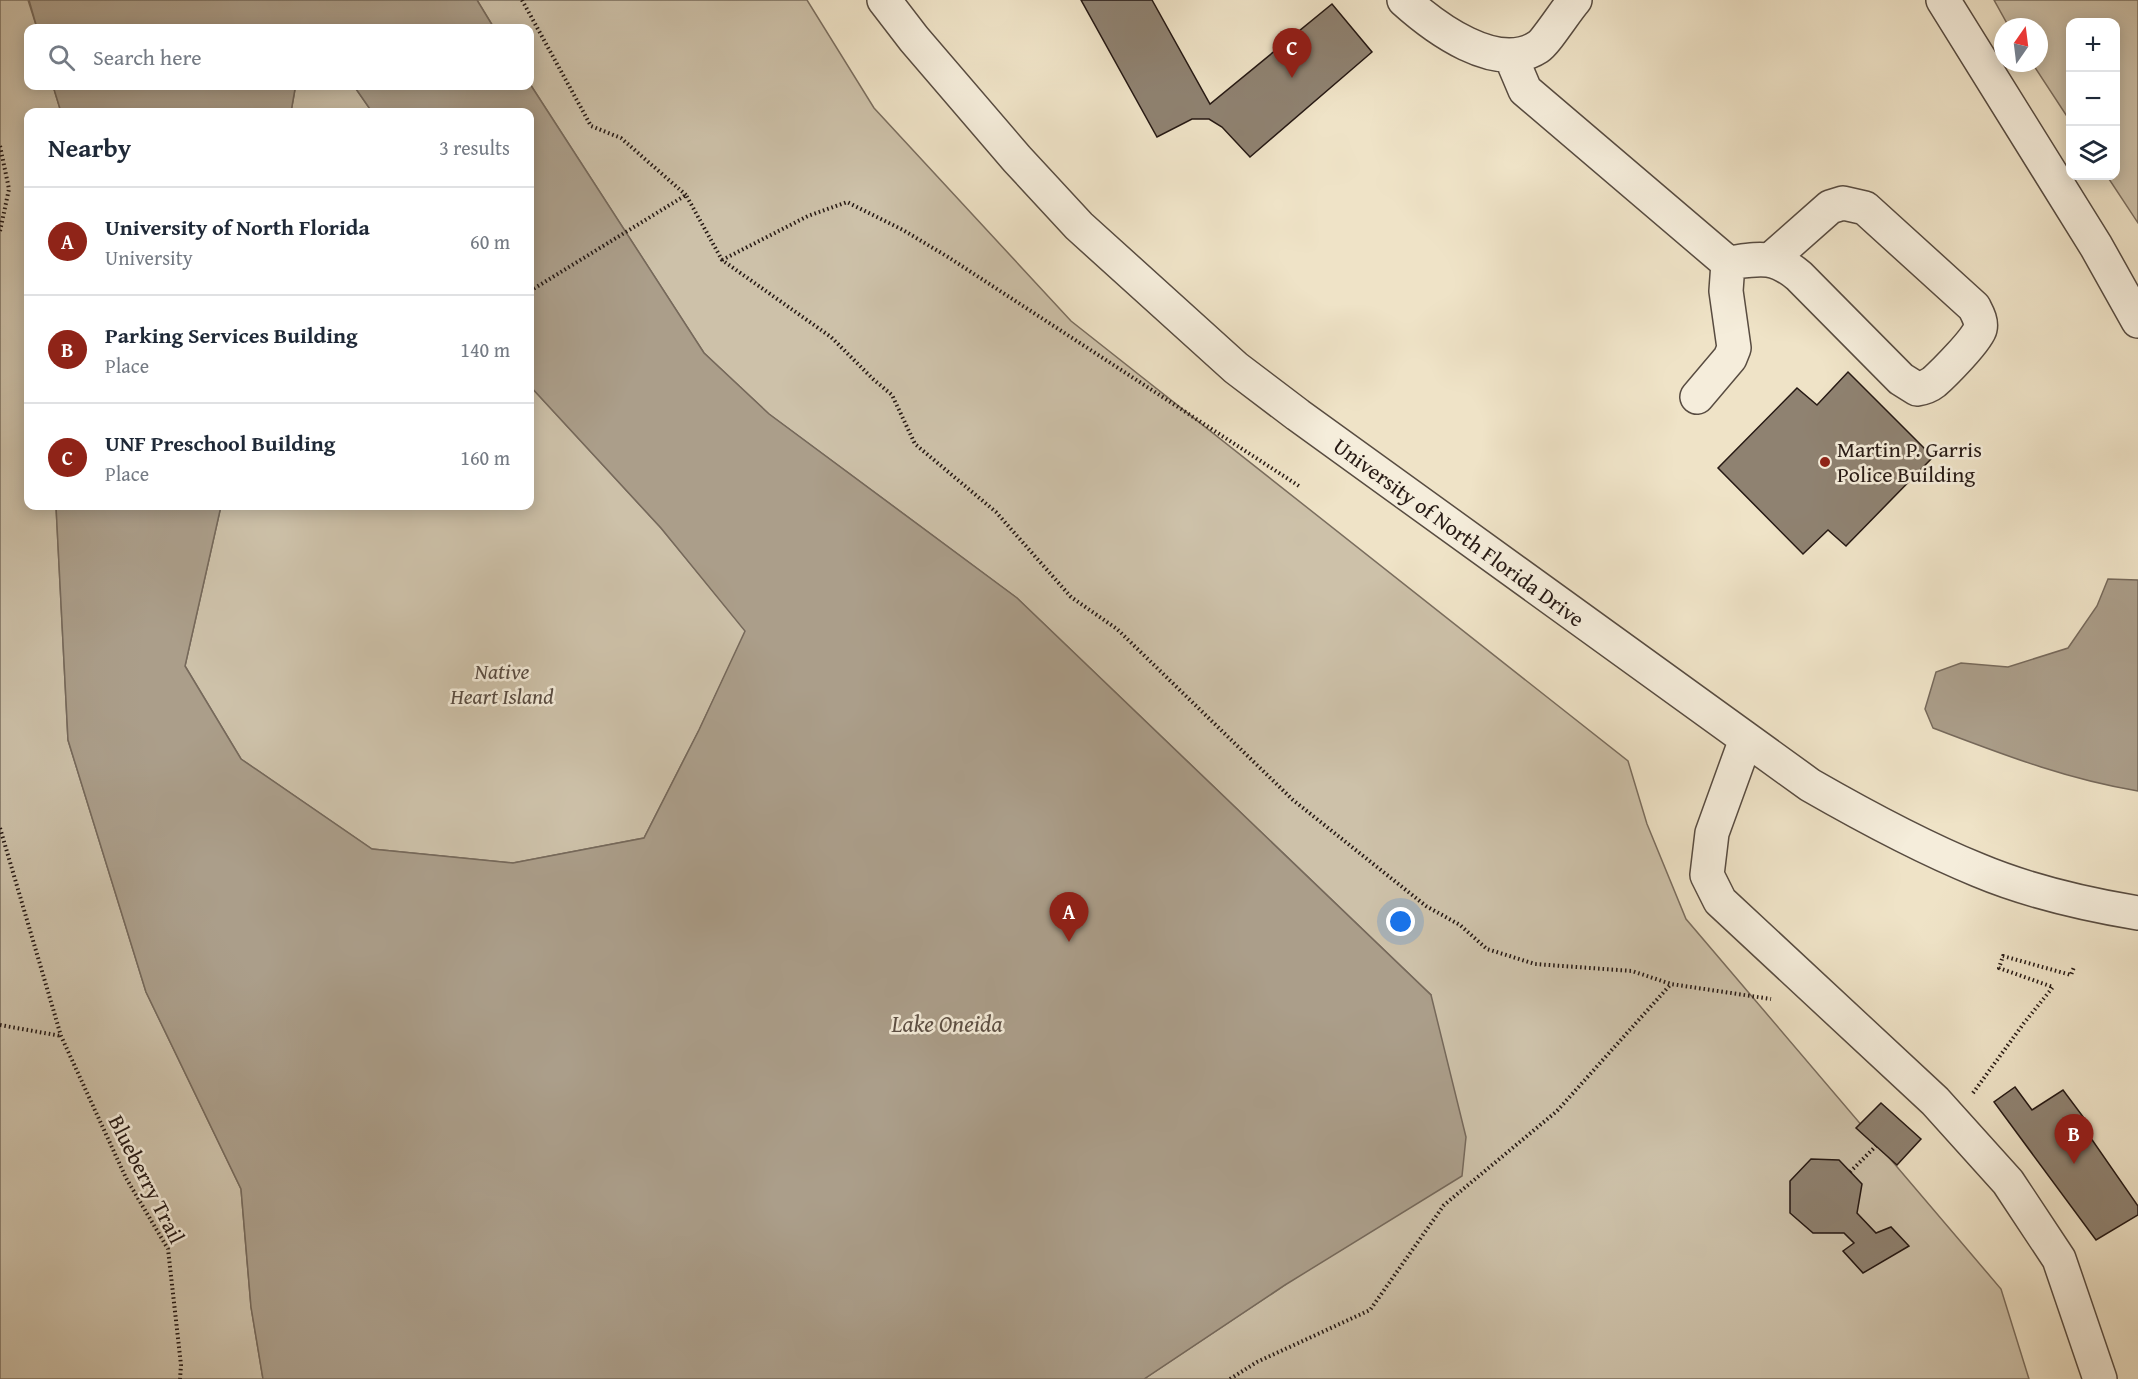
<!DOCTYPE html>
<meta charset="utf-8">
<style>
:root{--surface:#fff;--page:#f6f6f7;--text:#1f2937;--muted:#747a83;--line:#e0e1e3;--accent:#8f2418}
body{margin:0;font-family:"Gentium Book Plus",serif;background:var(--page);color:var(--text)}
.controls{position:absolute;right:18px;top:18px;display:grid;overflow:hidden;border-radius:12px;box-shadow:0 3px 15px #0003}
.controls button{width:54px;height:54px;display:grid;place-items:center;padding:0;border:0;border-bottom:2px solid var(--line);background:var(--surface);color:var(--text);font:30px sans-serif}
.compass{position:absolute;left:1994px;top:18px;width:54px;height:54px;border-radius:50%;background:var(--surface);box-shadow:0 3px 15px #0003;rotate:14deg}
.you{position:absolute;left:1401px;top:922px;width:21px;height:21px;margin:-15px;border:4px solid #fff;border-radius:50%;background:#1a73e8;box-shadow:0 0 0 9px #1a73e833}
.badge{display:grid;place-items:center;width:39px;height:39px;border-radius:50%;background:var(--accent);color:#fff;font-size:20px;font-weight:700}
.pin{position:absolute;translate:-50% -50px;filter:drop-shadow(0 2px 3px #0008)}
.pin::after{content:'';position:absolute;top:32px;width:21px;height:18px;background:inherit;clip-path:polygon(0 0,100% 0,50% 100%)}
.list{margin:0;padding:0;list-style:none}
h2{display:flex;justify-content:space-between;align-items:center;height:78px;margin:0;padding:0 24px;font-size:26px}
h2 small{font-size:20px;font-weight:400;color:var(--muted)}
.list li{display:grid;grid-template-columns:39px 1fr auto;gap:18px;align-items:center;box-sizing:border-box;height:108px;padding:0 24px;border-top:2px solid var(--line)}
.list b{display:block;font-size:22px;white-space:nowrap}
.list p{margin:0;font-size:20px;white-space:nowrap;color:var(--muted)}
.list em{font-size:20px;font-style:normal;color:var(--muted)}
.icon{flex:none;width:33px;height:33px;fill:none;stroke:currentColor;stroke-width:2;stroke-linecap:round;stroke-linejoin:round}
.map{position:relative;flex:none;width:2138px;height:1379px;overflow:hidden}
.search{position:absolute;background:var(--surface);box-shadow:0 3px 15px #0003;left:24px;top:24px;width:510px;height:66px;display:flex;align-items:center;gap:15px;box-sizing:border-box;padding:0 21px;border-radius:12px;color:var(--muted);font-size:22px}
.panel{position:absolute;background:var(--surface);box-shadow:0 3px 15px #0003;left:24px;top:108px;width:510px;height:402px;border-radius:12px}
.map>svg:first-child{display:block}
</style>
<div class="map">
<svg width="2138" height="1379" viewBox="0 0 2138 1379">
<rect width="100%" height="100%" fill="#efe3c7"/>
<filter id="stains"><feTurbulence type="fractalNoise" baseFrequency=".00333" numOctaves="4"/><feColorMatrix values="0 0 0 0 .2 0 0 0 0 .09 0 0 0 0 .02 0 0 0 .5 -.17"/></filter>
<radialGradient id="worn" r=".72"><stop offset=".6" stop-color="#630" stop-opacity="0"/><stop offset="1" stop-color="#630" stop-opacity=".3"/></radialGradient>
<path fill="#cdc1a9" stroke="#7a6d5e" stroke-width="1.5" d="M0 0H28L37 28H28V86H53L61 112H28V506H56L68 740 146 992 241 1189 251 1307 263 1379H0Z
M477 0H807L874 108 1071 321 1628 761 1647 824 1686 919 2001 1289 2029 1379H1144L1285 1285 1431 995 1017 598 769 414 704 353 530 84V28H494Z
M1994 0H2138V223L2107 176H2116V22H2070V121L2032 63H2039V27H2009Z
M344 86H354L372 112H291L295 89Z
M530 386 661 528 746 631 699 730 644 838 513 863 372 849 241 759 185 666 221 506H530Z"/>
<path fill="#ab9e8a" stroke="#76695b" stroke-width="1.5" d="M29 0H477L494 28H37Z
M530 84 704 353 769 414 1017 598 1431 995 1466 1137 1462 1176 1285 1285 1144 1379H263L251 1307 241 1189 146 992 68 740 56 506H221L185 666 241 759 372 849 513 863 644 838 699 730 745 631 661 528 530 386V112H372L354 86Z
M53 86H344L295 89 291 112H61Z
M2108 579 2138 580V791C2065 779 2002 754 1933 728L1925 709 1936 672 1961 663 2008 667 2068 648 2097 606Z"/>
<path fill="#8f8271" stroke="#261914" stroke-width="1.5" d="M1081 0H1152L1210 104 1332 4 1372 52 1250 157 1222 127 1209 119H1192L1157 137Z
M1848 372 1933 457 1846 546 1828 530 1803 554 1718 468 1797 388 1817 405Z
M2015 1087 2032 1110 2063 1090 2084 1118 2079 1121 2138 1206V1215L2096 1240 1994 1102Z
M1881 1103 1921 1139 1897 1165 1856 1128Z
M1811 1159 1839 1160 1862 1184 1857 1213 1876 1233 1891 1227 1909 1246 1863 1273 1843 1251 1854 1243 1844 1233H1813L1790 1213V1181Z"/>
<g fill="none" stroke-linecap="round" stroke-linejoin="round">
<defs>
<path id="minor" d="M884 0 914 39 1017 159 1079 226 1236 368 1298 415 1810 785C1864 816 1919 846 1978 870 2028 891 2084 904 2138 913
M1404 0C1434 27 1496 74 1538 47 1546 42 1566 10 1575 0
M1943 0 2096 246 2138 321
M1511 57 1525 90 1728 263 1726 291 1734 348 1730 358 1697 397
M1728 263C1759 259 1773 254 1799 276L1901 379 1917 389C1923 388 1929 386 1934 382 1943 374 1978 339 1980 329 1982 321 1977 313 1974 307L1865 208 1843 203 1830 207 1770 260
M1746 739 1712 833 1707 875 1720 901 1935 1101 2008 1182 2059 1259 2100 1379"/>
</defs>
<use href="#minor" stroke="#584c41" stroke-width="36"/>
<path stroke="#261914" stroke-width="4" stroke-dasharray="1.5 3" stroke-linecap="butt" d="M522 0 591 126 621 138 686 195
M0 146 9 189 0 231
M722 260 808 216 847 202 903 230 948 257 1299 486
M530 291 686 195 722 260 831 337 873 379 892 395 915 444 996 512 1071 597 1117 629 1293 800 1426 906 1460 925 1487 949 1535 964 1632 971 1671 984 1771 999
M0 828 61 1036 126 1178 168 1249 181 1365 180 1379
M0 1025 61 1036
M1973 1093 2024 1023 2053 987 1999 968 2003 956 2071 975 2074 967
M1850 1172 1876 1146
M1230 1379 1257 1362 1370 1310 1444 1205 1557 1111 1671 984"/>
<use href="#minor" stroke="#f5eddb" stroke-width="33"/>
</g>
<circle fill="#8f2418" stroke="#f5eddb" stroke-width="2" cx="1825" cy="462" r="6"/>
<g text-anchor="middle" dominant-baseline="central" stroke-width="5" stroke-linejoin="round" paint-order="stroke">
<g font-size="22" fill="#261914" stroke="#f5eddb" text-anchor="start">
<text x="1837" y="449">Martin P. Garris<tspan x="1837" dy="25">Police Building</tspan></text>
</g>
<g font-size="22" fill="#261914" stroke="#f5eddb">
<text transform="translate(1459 532) rotate(36)">University of North Florida Drive</text>
<text transform="translate(147 1179) rotate(63)">Blueberry Trail</text>
</g>
<g font-size="22" font-style="italic" fill="#584b41" stroke="#f5eddb">
<text x="502" y="671">Native<tspan x="502" dy="25">Heart Island</tspan></text>
</g>
<g font-size="24" font-style="italic" fill="#5b4e43" stroke="#f5eddb">
<text x="947" y="1023">Lake Oneida</text>
</g>
</g>
<rect width="100%" height="100%" filter="url(#stains)"/>
<rect width="100%" height="100%" fill="url(#worn)"/>
</svg>
<div class="controls">
<button>+</button>
<button>−</button>
<button><svg class="icon" aria-label="layers" viewBox="0 0 24 24"><path d="M12 4l9 5-9 5-9-5zM3 14l9 5 9-5"/></svg></button>
</div>
<svg class="compass" viewBox="-18 -18 36 36"><path d="M0-13l5 13h-10z" fill="#e53935"/><path d="M0 13l5-13h-10z" fill="#747a83"/></svg>
<div class="you"></div>
<div class="pin badge" style="left:1069px;top:942px">A</div>
<div class="pin badge" style="left:2074px;top:1164px">B</div>
<div class="pin badge" style="left:1292px;top:78px">C</div>
<div class="search"><svg class="icon" aria-label="search" viewBox="0 0 24 24"><circle cx="10" cy="10" r="6"/><path d="M15 15l6 6"/></svg>Search here</div>
<section class="panel">
<h2>Nearby<small>3 results</small></h2>
<ul class="list">
<li><span class="badge">A</span><div><b>University of North Florida</b><p>University</p></div><em>60 m</em></li>
<li><span class="badge">B</span><div><b>Parking Services Building</b><p>Place</p></div><em>140 m</em></li>
<li><span class="badge">C</span><div><b>UNF Preschool Building</b><p>Place</p></div><em>160 m</em></li>
</ul>
</section>
</div>
